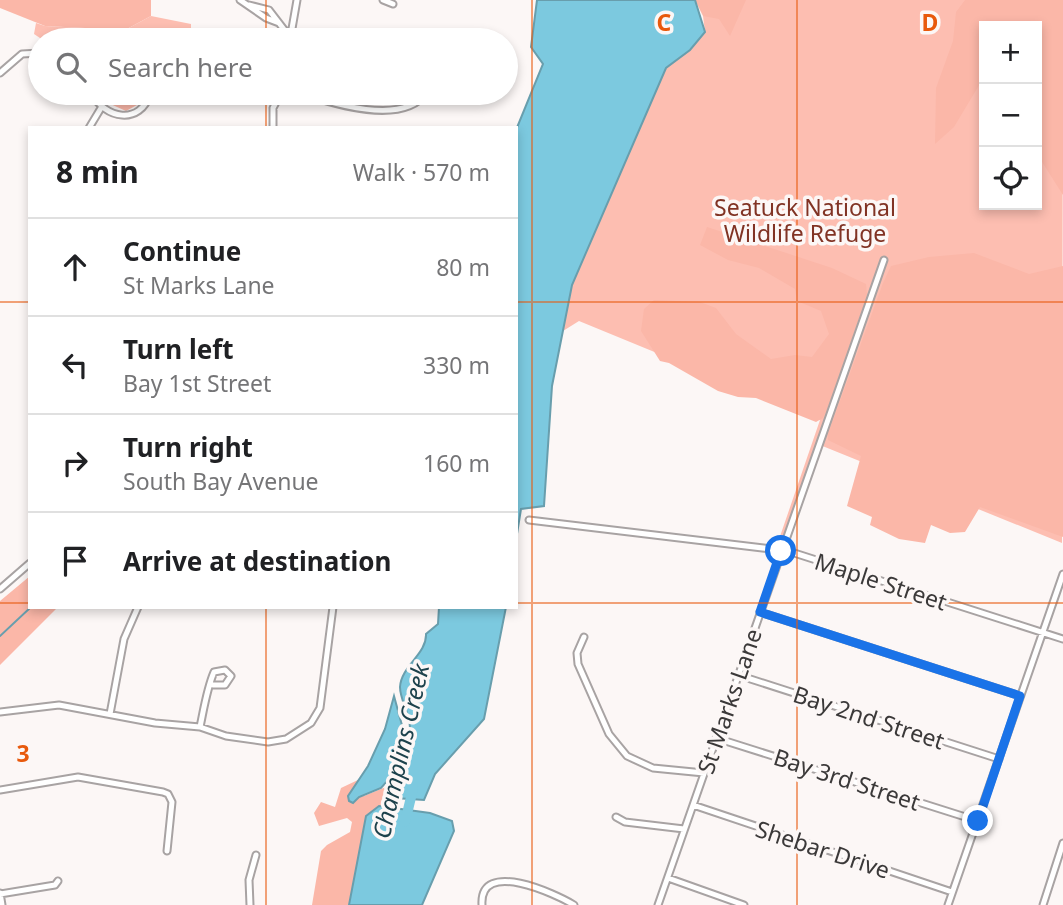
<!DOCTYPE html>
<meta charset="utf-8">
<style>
:root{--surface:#fff;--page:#f2f2f2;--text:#202124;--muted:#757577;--line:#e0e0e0}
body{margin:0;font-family:"Noto Sans",sans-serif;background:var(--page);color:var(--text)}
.controls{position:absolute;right:21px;top:21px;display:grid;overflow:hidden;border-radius:0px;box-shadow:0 4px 10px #0003}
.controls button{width:63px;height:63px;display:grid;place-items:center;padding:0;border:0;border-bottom:2px solid var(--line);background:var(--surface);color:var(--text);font:35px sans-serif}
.stop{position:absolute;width:21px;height:21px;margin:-16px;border:5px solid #1a73e8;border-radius:50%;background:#fff}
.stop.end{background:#1a73e8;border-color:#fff;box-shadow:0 2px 7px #0008}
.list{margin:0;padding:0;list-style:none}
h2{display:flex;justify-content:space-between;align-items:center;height:91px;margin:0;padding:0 28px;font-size:30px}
h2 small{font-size:23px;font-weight:400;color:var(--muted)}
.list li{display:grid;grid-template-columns:46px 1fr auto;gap:21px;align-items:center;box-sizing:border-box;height:98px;padding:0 28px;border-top:2px solid var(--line)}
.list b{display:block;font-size:26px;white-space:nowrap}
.list p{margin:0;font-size:23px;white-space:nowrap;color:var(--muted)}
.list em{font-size:23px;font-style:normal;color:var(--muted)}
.icon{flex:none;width:38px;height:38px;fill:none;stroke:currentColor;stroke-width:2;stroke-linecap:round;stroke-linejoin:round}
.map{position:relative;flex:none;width:1063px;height:905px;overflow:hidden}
.search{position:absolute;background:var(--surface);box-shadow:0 4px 10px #0003;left:28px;top:28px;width:490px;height:77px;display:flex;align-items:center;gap:18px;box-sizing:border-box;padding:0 24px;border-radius:38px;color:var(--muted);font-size:26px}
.panel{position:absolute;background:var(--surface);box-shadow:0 4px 10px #0003;left:28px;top:126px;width:490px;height:483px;border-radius:0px}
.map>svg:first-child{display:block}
</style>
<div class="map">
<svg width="1063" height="905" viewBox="0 0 1063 905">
<rect width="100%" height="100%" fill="#fcf7f6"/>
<path fill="#fdbeb1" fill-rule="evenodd" d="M696 0H1063L1062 543 820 445 782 548 775 551 820 420 579 321 563 331 572 285 666 68 690 50 705 32 703 16H705ZM984 26H1037V205H984Z
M151 16 191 24V33L183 40H43L34 34 36 23 45 26 125 30Z"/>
<path fill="#fbb7a8" d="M0 0H151V16L125 30 45 26 0 8Z
M695 0H746L730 36 719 19 703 16Z
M965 0H1063V195L1037 154V26H984V77L954 127 935 144 936 88 953 41 956 12Z
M102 93H145L137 105 126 111 106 102Z
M707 227 832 268 866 284 867 295 829 405 823 418 816 422 756 398 738 397 718 391 669 363 660 361 641 331 644 309 654 300 700 302 716 308 736 334 771 359 795 355 812 357 829 334 821 311 797 301 795 289 759 268 728 260 700 245Z
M974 253 1029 274 1063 266V537L980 507 965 532 950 533 931 525 925 543 899 539 870 525 872 517 847 506 861 456 828 440V434L883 283 891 266 929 257Z
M30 576V607H58L0 665V601Z
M360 779 348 796H364L393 784V807H379L366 816 349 905H312L321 851 327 845 350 832 352 822 347 818 319 826 314 813 321 802 335 807 341 788Z"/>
<path fill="#7cc9df" stroke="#689ead" stroke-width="2" d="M537 0H695L705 32 690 50 666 68 572 285 552 386 544 506 521 509 516 540V130L543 64 531 47Z
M439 607H506L484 719 435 774 424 800 395 798C391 772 409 754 410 730 411 715 400 701 400 687 401 666 427 654 426 634L438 624Z
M394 696 403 729 390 778 381 788 359 797 353 803 349 801 348 796 368 766 385 729Z
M379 806 430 813 452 821 454 831 422 905H349L366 816Z"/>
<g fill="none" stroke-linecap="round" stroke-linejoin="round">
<path stroke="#689ead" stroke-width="2" d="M0 636 31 607"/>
<path stroke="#7cc9df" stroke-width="10" d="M405 822 413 789"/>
<defs>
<path id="minor" d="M240 0 266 18 279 23
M383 0 393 4
M249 5 269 10 289 36
M290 40 297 0
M0 73 22 54 40 53
M92 93C104 119 141 126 150 93
M301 93C333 104 403 126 426 93
M89 128 101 108
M273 128V108L281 93
M529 520 788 551 1063 639
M0 589 30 563
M760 612 1020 696
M584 637 577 653 578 664 609 734 627 756 653 768 704 773
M738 675 999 759
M0 712 59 705 155 723 200 727 226 736 268 742 286 739 311 723 320 708 333 607
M110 714 124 639 138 607
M200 727C204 708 207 688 214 672L225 670 231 676 225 685H213
M716 738 978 821
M0 790 78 777 163 792 168 794 172 802 167 851
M693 805 952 892
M616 817 625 822 684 829
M668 878 744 905
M0 893 2 905
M0 894 55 885 58 881
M250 905 249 880 256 855
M482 905C479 858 556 894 574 905
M658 905 884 260
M948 905 1063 574
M1043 905 1063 843"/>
</defs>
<use href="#minor" stroke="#a8a3a3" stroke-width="9"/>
<use href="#minor" stroke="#fff" stroke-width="5"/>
</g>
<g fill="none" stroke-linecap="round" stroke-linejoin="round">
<path stroke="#1a73e8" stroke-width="9" d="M781 551 760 612 1020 696 978 821"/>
</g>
<path fill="none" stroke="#e8590c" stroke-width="2" stroke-opacity="0.55" d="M266 0V40M532 0V905M797 0V905M266 93V128M0 302H30M516 302H1063M0 603H30M516 603H1063M266 607V905"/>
<g text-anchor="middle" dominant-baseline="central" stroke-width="7" stroke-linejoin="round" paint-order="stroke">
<g font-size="23" fill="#813324" stroke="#fcf7f6">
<text x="805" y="207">Seatuck National<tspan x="805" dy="26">Wildlife Refuge</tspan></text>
</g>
<g font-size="23" fill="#3b3939" stroke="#fcf7f6">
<text transform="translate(881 581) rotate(18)">Maple Street</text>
<text transform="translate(729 701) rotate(-71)">St Marks Lane</text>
<text transform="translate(869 717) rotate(18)">Bay 2nd Street</text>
<text transform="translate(847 779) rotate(18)">Bay 3rd Street</text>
<text transform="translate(823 849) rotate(18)">Shebar Drive</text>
</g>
<g font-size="24" font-style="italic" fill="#1d424c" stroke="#fcf7f6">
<text transform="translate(400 751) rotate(-77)">Champlins Creek</text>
</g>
</g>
<g font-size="23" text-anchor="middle" font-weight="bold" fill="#e8590c" stroke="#fcf7f6" stroke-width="7" stroke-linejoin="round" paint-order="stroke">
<text x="664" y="31">C</text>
<text x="930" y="31">D</text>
<text x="23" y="762">3</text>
</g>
</svg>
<div class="controls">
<button>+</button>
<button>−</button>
<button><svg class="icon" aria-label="locate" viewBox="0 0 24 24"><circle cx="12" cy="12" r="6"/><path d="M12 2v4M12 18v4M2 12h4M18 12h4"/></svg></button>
</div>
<div class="stop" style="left:781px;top:551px"></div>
<div class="stop end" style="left:978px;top:821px"></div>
<div class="search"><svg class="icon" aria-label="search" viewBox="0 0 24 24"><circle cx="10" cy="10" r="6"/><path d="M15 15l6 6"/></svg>Search here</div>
<section class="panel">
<h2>8 min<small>Walk · 570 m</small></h2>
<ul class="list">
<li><svg class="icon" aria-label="ahead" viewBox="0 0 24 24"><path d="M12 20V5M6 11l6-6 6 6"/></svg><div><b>Continue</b><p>St Marks Lane</p></div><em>80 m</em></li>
<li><svg class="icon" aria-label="left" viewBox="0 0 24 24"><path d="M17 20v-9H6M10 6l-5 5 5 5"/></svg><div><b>Turn left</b><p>Bay 1st Street</p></div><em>330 m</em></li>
<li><svg class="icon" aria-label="right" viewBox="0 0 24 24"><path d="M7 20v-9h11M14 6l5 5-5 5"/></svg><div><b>Turn right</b><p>South Bay Avenue</p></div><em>160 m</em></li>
<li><svg class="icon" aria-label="arrive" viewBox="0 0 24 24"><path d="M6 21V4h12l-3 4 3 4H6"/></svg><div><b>Arrive at destination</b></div></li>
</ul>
</section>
</div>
